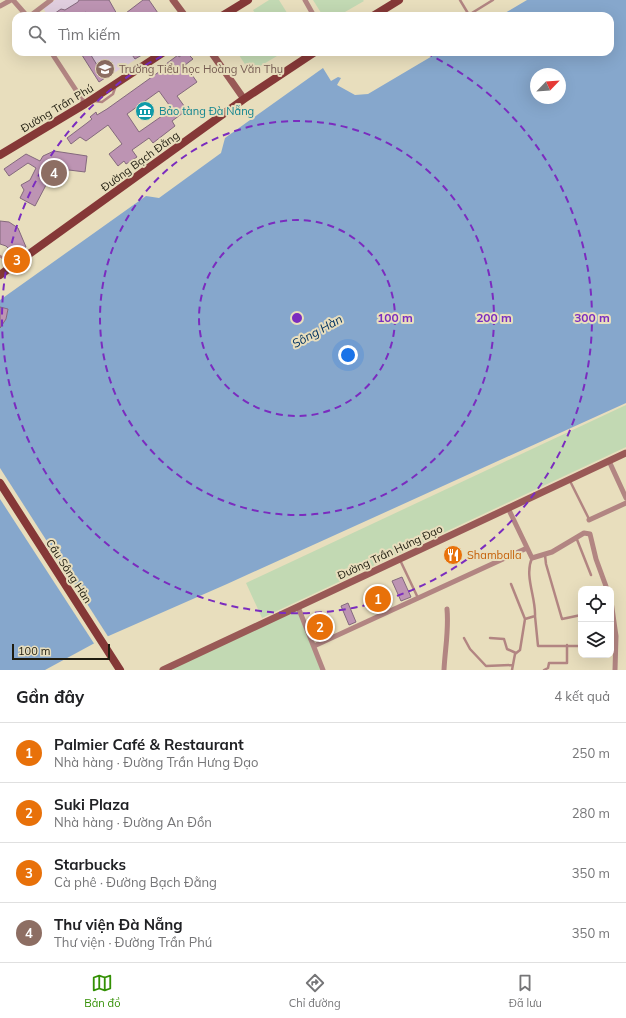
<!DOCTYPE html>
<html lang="vi">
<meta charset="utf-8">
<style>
:root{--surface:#fff;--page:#f2f2f2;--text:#202124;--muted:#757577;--line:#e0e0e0;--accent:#339004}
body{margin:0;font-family:Mulish,sans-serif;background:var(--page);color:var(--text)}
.controls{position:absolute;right:12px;bottom:12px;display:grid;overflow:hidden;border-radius:8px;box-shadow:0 4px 16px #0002}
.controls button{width:36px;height:36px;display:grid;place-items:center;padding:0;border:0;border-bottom:1px solid var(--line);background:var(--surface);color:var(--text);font:20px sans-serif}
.compass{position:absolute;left:530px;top:68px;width:36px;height:36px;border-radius:50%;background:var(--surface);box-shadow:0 4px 16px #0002;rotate:65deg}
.scale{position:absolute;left:12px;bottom:10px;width:98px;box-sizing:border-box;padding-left:4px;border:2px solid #1f1c0f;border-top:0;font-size:11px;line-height:14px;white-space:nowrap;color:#1f1c0f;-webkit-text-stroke:3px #e8debd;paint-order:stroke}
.you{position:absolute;left:348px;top:355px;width:14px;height:14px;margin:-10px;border:3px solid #fff;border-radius:50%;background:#1a73e8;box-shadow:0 0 0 6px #1a73e833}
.badge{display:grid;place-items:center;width:26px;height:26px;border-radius:50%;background:var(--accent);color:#fff;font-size:13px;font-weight:700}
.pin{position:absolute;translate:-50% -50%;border:2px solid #fff;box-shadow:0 1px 4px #0006}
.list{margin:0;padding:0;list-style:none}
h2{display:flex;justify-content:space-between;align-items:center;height:52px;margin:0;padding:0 16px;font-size:17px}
h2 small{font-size:13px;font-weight:400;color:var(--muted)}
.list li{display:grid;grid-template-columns:26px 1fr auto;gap:12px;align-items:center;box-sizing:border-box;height:60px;padding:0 16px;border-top:1px solid var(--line)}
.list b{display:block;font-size:15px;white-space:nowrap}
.list p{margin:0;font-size:13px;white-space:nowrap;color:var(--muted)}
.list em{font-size:13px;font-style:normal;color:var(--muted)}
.icon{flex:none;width:22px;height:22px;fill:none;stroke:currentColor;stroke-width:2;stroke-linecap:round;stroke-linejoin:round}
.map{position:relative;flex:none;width:626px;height:670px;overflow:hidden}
.search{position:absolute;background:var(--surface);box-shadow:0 4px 16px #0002;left:12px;right:12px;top:12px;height:44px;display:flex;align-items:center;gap:10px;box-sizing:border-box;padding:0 14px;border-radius:12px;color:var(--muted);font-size:15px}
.sheet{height:292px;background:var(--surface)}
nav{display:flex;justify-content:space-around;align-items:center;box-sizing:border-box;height:56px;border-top:1px solid var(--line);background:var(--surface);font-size:11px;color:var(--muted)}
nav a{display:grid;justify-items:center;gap:2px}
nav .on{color:var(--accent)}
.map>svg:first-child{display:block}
</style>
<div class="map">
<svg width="626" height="670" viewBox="0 0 626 670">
<rect width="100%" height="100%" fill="#e8debd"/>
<path fill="#e0cede" d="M55 0H109L118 16H48L43 8Z
M80 52H141L143 55 99 82Z"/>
<path fill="#c2d9b3" d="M269 0H279L289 16H257L253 10Z
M313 0H363L364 1 338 16H323Z
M237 52H275L277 56 250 72Z
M626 405V447L262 618 246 583Z
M298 607 323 670H173L171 666Z"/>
<path fill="#86a7cc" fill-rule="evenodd" d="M527 0H626V403L227 584 104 638 45 670H0V327L6 319 8 309 0 307V300L146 196 159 198 221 153 225 138 323 68 331 81 338 77 341 78 337 85 355 95 368 94 439 52H610V16H500ZM536 74H560V98H536Z"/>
<path fill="#e8debd" d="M0 468 109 638 95 645 0 499Z"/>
<path fill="#bd94b3" stroke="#84697d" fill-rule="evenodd" d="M79 0H109L118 16H89L86 12 80 16H51L61 9 65 10 78 2Z
M143 0H149L160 16H122Z
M80 52H89L105 78 99 82Z
M130 52H147L135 59Z
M186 52 193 59 185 65 197 82 177 96 187 110 172 121 175 126 153 143 149 138 132 150 137 157 126 164 124 161 118 166 109 154 122 144 108 125 86 141 80 137 71 144 67 138 87 123 92 119 90 117 96 112 97 115 107 109 163 69 162 67 178 55 179 57ZM159 91 172 109 139 132 127 114Z
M54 151 87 156 85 172 69 170 46 185 35 206 20 198 24 190 21 185 30 180 36 168 28 163 9 176 4 169 26 154 40 161 43 156Z
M0 221 9 222 18 228 26 247 14 254 6 246 0 244Z
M0 307 8 309 6 319 0 328Z
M402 577 411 597 401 601 392 581Z
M379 585 390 607 377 612 367 591Z
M348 603 356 622 349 625 341 606Z
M321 614 330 634 318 640 309 619Z"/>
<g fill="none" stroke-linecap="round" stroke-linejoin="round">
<path stroke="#b28582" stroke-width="2.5" d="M460 0 469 15
M467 16 493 0
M94 101 102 102 113 94 115 88
M0 256 11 264
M570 481 589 519
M576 537 591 575
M545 555 546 564 562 619 581 615
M400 560 418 598
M511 584 525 619 520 650 515 654 512 670
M535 616 538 646H581
M525 619 535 616C536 597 524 576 532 558
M464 638 470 649 486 666 513 665
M490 638 504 639 507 649 516 653
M544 670 548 668 549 663H567V645"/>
<path stroke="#b28582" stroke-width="5" d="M13 0 27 16
M305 0 314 16
M0 6 11 0
M30 16 51 0
M51 52 85 104
M609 461 626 498
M508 508 532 558 552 552 584 533 590 534 596 559 607 589
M589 520 626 503
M611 601 616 636 615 670
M298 607 323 670
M314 646 527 548
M444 670C445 649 449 630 447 609"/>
<path stroke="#995956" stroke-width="7" d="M173 0 185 16
M211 52 244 99
M163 670 626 453"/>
<path stroke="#853837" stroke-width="8" d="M222 16 248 0
M373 16 399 0
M0 155 85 104 164 52
M0 275 244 99 315 52
M0 483 120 670"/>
</g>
<g fill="none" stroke="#7b2cbf" stroke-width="2" stroke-dasharray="7 5">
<circle cx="297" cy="318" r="98"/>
<circle cx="297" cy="318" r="197"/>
<path d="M426 53A295 295 0 1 1 168 53"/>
</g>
<defs>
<symbol id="school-disc" viewBox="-11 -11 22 22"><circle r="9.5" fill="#8d6e63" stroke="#e8debd"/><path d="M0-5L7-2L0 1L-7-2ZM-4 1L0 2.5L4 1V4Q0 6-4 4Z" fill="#fff"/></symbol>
<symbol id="museum-disc" viewBox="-11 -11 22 22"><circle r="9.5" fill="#0f9aa8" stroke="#e8debd"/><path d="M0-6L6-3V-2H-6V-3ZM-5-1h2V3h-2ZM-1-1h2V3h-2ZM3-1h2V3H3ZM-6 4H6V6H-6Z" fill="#fff"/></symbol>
<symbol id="restaurant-disc" viewBox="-11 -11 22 22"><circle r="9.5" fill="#e8710a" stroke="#e8debd"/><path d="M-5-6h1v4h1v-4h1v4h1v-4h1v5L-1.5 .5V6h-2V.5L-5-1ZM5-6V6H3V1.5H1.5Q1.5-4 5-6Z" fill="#fff"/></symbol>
</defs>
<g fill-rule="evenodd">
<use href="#school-disc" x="94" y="58" width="22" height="22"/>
<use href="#museum-disc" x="134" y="100" width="22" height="22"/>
<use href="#restaurant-disc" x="442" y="544" width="22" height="22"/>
</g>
<g text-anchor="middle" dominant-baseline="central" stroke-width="4" stroke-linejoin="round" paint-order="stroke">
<g font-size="11" fill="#785e54" stroke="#e8debd" text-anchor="start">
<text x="119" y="69">Trường Tiểu học Hoàng Văn Thụ</text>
</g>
<g font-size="11" fill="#1f1c0f" stroke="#e8debd">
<text transform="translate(57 108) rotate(-31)">Đường Trần Phú</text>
<text transform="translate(140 161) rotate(-36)">Đường Bạch Đằng</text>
<text transform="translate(390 552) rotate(-25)">Đường Trần Hưng Đạo</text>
<text transform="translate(69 571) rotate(57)">Cầu Sông Hàn</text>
</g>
<g font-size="11" fill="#0d838f" stroke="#e8debd" text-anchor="start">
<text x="159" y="111">Bảo tàng Đà Nẵng</text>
</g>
<g font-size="11" fill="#c56008" stroke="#e8debd" text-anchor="start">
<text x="467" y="555">Shamballa</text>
</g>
<g font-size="12" font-style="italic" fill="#003260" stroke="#e8debd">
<text transform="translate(317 331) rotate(-29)">Sông Hàn</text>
</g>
</g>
<circle cx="297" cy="318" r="6" fill="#7b2cbf" stroke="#e8debd" stroke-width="2"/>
<g font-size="12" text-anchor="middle" font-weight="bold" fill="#7b2cbf" stroke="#e8debd" stroke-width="4" stroke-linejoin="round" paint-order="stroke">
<text x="395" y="322">100 m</text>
<text x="494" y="322">200 m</text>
<text x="592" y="322">300 m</text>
</g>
</svg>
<div class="controls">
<button><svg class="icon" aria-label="locate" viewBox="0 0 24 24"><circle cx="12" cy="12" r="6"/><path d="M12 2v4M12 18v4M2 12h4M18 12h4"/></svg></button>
<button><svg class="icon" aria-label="layers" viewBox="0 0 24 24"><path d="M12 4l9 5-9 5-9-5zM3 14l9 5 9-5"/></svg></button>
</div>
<svg class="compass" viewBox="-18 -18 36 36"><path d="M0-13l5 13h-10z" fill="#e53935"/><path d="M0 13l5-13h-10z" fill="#757577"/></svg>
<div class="scale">100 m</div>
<div class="you"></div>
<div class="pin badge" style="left:378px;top:599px;background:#e8710a">1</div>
<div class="pin badge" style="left:320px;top:627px;background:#e8710a">2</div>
<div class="pin badge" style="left:17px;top:260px;background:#e8710a">3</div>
<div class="pin badge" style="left:54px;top:173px;background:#8d6e63">4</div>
<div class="search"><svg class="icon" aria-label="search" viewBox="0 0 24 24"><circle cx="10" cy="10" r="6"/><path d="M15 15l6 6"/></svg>Tìm kiếm</div>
</div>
<section class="sheet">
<h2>Gần đây<small>4 kết quả</small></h2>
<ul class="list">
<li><span class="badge" style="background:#e8710a">1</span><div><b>Palmier Café &amp; Restaurant</b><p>Nhà hàng · Đường Trần Hưng Đạo</p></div><em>250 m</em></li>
<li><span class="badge" style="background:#e8710a">2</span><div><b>Suki Plaza</b><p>Nhà hàng · Đường An Đồn</p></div><em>280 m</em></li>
<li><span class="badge" style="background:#e8710a">3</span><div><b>Starbucks</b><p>Cà phê · Đường Bạch Đằng</p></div><em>350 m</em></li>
<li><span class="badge" style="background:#8d6e63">4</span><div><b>Thư viện Đà Nẵng</b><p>Thư viện · Đường Trần Phú</p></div><em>350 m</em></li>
</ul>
</section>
<nav>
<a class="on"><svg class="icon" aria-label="map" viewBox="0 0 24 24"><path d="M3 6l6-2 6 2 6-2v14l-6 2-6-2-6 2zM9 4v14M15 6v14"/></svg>Bản đồ</a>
<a><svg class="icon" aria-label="directions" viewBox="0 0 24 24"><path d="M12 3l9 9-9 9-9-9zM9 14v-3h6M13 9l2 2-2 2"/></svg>Chỉ đường</a>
<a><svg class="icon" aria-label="saved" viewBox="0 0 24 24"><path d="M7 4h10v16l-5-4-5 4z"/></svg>Đã lưu</a>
</nav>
